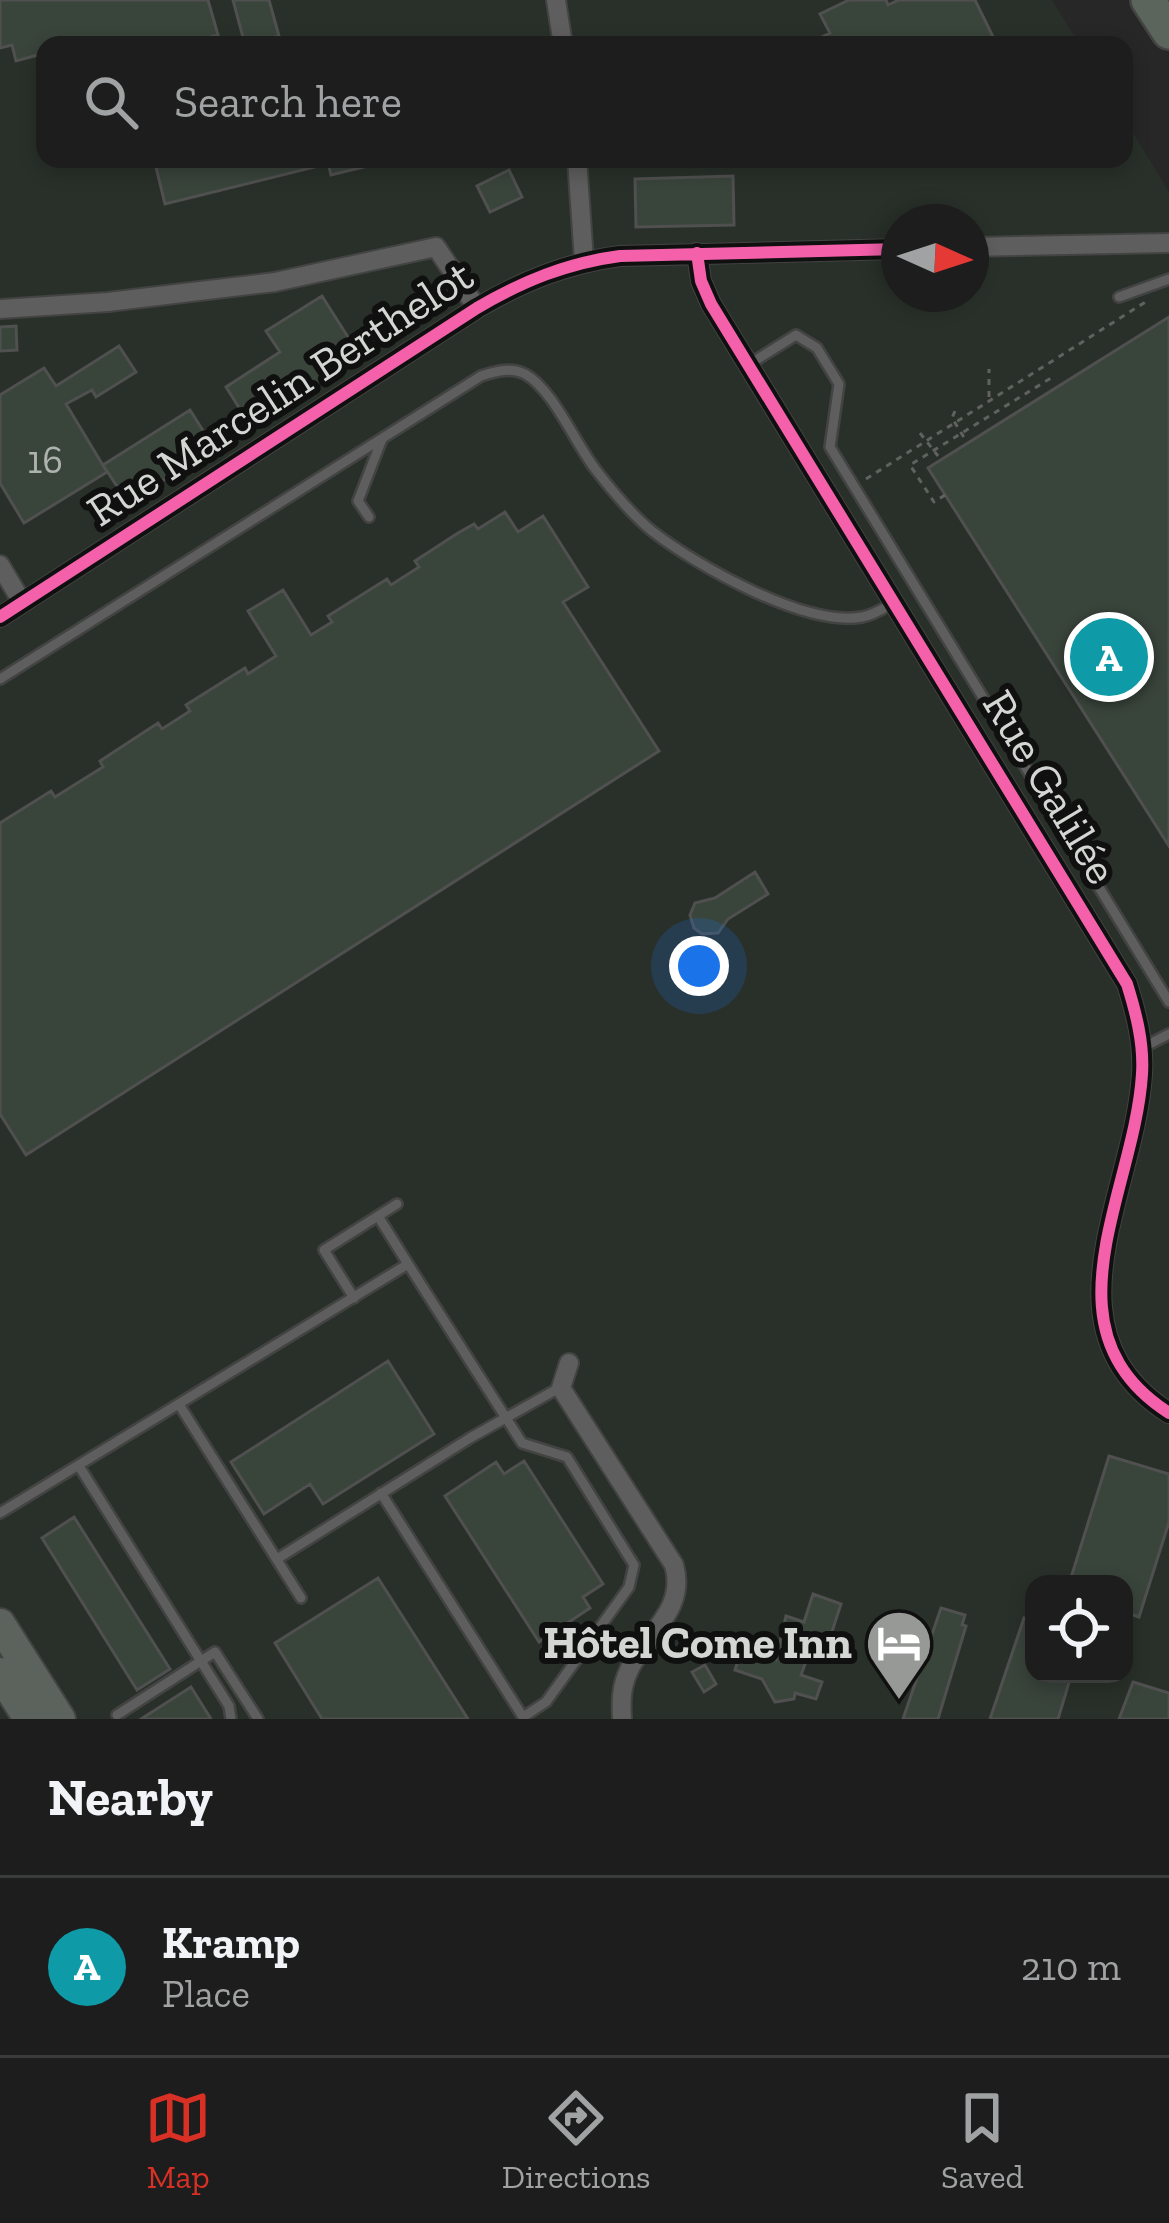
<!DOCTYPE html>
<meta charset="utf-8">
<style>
:root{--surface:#1c1d1c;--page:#292a29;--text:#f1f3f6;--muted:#a0a2a3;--line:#3a3b3b;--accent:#d93025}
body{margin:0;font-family:"Zilla Slab",serif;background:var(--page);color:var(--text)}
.controls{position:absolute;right:36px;bottom:36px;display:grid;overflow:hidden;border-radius:24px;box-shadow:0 6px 18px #0003}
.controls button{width:108px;height:108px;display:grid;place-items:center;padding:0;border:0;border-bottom:3px solid var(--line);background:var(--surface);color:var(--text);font:60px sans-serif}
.compass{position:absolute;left:881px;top:204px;width:108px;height:108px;border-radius:50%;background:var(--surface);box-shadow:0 6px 18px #0003;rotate:93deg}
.you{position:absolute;left:699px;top:966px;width:42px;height:42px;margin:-30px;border:9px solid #fff;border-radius:50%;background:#1a73e8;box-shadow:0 0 0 18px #1a73e833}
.badge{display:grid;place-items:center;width:78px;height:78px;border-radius:50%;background:var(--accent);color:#fff;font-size:39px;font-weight:700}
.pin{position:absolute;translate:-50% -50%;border:6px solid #fff;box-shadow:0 3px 12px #0006}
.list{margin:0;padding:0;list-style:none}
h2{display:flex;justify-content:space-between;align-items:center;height:156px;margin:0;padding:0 48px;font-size:51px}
h2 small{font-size:39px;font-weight:400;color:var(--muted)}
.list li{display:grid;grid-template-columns:78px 1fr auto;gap:36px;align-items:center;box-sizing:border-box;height:180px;padding:0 48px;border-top:3px solid var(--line)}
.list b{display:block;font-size:45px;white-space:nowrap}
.list p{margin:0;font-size:39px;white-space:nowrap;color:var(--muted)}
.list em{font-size:39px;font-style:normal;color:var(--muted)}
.icon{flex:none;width:66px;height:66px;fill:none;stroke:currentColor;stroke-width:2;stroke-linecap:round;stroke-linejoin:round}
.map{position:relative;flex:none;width:1169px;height:1719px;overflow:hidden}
.search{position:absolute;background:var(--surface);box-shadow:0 6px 18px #0003;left:36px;right:36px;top:36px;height:132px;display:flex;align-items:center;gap:30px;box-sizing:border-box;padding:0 42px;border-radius:24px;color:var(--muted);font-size:45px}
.sheet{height:336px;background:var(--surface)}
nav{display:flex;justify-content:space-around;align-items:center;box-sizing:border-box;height:168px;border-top:3px solid var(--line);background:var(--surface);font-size:33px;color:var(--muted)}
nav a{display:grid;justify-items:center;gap:6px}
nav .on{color:var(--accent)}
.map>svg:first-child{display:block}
</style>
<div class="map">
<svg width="1169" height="1719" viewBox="0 0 1169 1719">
<rect width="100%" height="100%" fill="#262726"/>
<path fill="#293029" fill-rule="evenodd" d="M0 0H1052L1080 45H45V159H1124V118L1169 192V1719H0ZM899 222H971V294H899ZM1034 1584H1124V1674H1034Z"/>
<path fill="#39443b" stroke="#4f504f" stroke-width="3" d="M0 0H208L218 35 180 45H45V53L16 61 12 45 0 48Z
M233 0H269L279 36 245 45Z
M849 0H886L888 5 899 0H975L997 45H805L830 33 820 14Z
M154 159H326L327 164 165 204Z
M327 159H376V164L331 175Z
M509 170 522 197 490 212 477 186Z
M733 176 734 225 636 227 635 179Z
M322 296 360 356 250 425 226 387 280 352 266 331Z
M1169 317V846L928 468Z
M16 326 17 350 0 351V327Z
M119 346 136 372 96 397 92 390 66 404 107 472 24 523 0 483V395L44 368 56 386Z
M190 410 214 448 128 503 103 465Z
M505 512 518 532 543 516 588 587 563 602 659 751 26 1155 0 1114V823L51 791 55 797 103 767 100 761 158 723 162 729 190 711 186 705 245 668 248 674 276 656 248 611 283 590 311 635 332 622 328 616 387 579 391 585 419 567 415 561 458 533 474 524 478 529Z
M755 872 768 894 728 919 718 933 702 934 694 928 690 915 695 903 715 898Z
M388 1361 434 1434 323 1504 310 1484 264 1514 231 1462Z
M1109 1456 1169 1474V1522L1139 1617 1124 1612V1584H1069Z
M524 1461 603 1584 583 1597 590 1608 539 1642 445 1496 496 1462 504 1474Z
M74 1517 170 1669 137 1690 42 1538Z
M378 1578 468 1719H322L275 1643Z
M813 1594 841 1604 829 1641 815 1637 801 1675 822 1682 816 1699 795 1693 794 1699 775 1702 762 1679 735 1670 742 1648 776 1660 786 1616 804 1622Z
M941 1608 965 1615 962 1625 966 1626 938 1719H903Z
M1024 1618 1034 1621V1674L1071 1676 1058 1719H990Z
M705 1665 716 1684 704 1692 692 1672Z
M1133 1682 1169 1693V1719H1119Z
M191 1687 211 1719H141Z"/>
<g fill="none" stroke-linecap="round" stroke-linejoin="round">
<defs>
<path id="lane" d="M1119 297 1169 279
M748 365 796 335 817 348 839 384 830 447 1169 1002
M369 517 358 501 382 439
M0 679 481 376C496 371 511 367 525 374 553 389 576 445 596 470 613 492 631 514 652 531 697 566 805 627 862 617 874 615 884 608 895 602
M1142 1048 1169 1034
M378 1216 408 1264
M354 1298 324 1250 397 1204
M180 1406 301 1598
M79 1466 229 1706 231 1719
M0 1513 408 1264 522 1443 567 1457 634 1565 629 1587 546 1702 523 1717 381 1493
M277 1559 470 1438 559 1388
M117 1715 215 1652 258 1719"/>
<path id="street" d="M556 0 563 45
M577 159 584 261
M971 247 1169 243
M697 253 701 281 711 304 1127 984C1136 1013 1144 1043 1142 1074 1135 1191 1039 1330 1169 1413
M0 309 108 302 275 282 436 247 477 308
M0 565 22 602
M0 617 477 308C523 281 567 263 620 256L899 249
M569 1363 561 1388 674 1565C687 1610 646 1633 629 1670 621 1687 621 1701 622 1719"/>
<path id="primary" d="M0 1624 60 1719
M0 1673 29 1719"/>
<path id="highway" d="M1148 0 1169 32"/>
</defs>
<use href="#lane" stroke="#424342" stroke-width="14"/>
<use href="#street" stroke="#424342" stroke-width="22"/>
<use href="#primary" stroke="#424342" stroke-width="34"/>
<use href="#highway" stroke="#424342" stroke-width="38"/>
<path stroke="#606260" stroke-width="3" stroke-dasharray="6 6" stroke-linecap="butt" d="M989 397V369
M955 411 952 418 965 439
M920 433 938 456
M866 479 1147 301
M945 495 934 502 910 465 1051 378"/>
<use href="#lane" stroke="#5d5e5d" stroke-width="9"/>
<use href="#street" stroke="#5d5e5d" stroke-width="18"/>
<use href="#primary" stroke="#5c635d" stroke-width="30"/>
<use href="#highway" stroke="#5c655c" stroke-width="33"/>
<defs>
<path id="cycleway" d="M697 253 701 281 711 304 1127 984C1136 1013 1144 1043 1142 1074 1135 1191 1039 1330 1169 1413
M0 617 477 308C523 281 567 263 620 256L899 249"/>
</defs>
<use href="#cycleway" stroke="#0f100f" stroke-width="20"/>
<use href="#cycleway" stroke="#f560ab" stroke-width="12"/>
</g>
<defs>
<symbol id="hotel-pin" viewBox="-11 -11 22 30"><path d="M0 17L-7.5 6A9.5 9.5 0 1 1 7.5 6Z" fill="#979997" stroke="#0f100f"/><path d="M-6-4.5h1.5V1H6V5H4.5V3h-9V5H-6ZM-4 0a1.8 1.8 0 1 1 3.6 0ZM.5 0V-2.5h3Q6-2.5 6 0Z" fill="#fff"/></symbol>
</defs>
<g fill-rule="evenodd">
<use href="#hotel-pin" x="861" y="1605" width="76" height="104"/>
</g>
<g text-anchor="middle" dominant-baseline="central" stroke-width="12" stroke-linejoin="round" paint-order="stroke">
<g font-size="39" fill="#adb2ae">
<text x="45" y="459">16</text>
</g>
<g font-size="45" fill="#d4d6d4" stroke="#0f100f">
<text transform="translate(280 393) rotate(-33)">Rue Marcelin Berthelot</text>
<text transform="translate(1050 787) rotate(59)">Rue Galilée</text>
</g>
<g font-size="45" font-weight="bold" fill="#d4d6d4" stroke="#0f100f" text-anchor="end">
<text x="852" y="1643">Hôtel Come Inn</text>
</g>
</g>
</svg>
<div class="controls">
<button><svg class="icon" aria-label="locate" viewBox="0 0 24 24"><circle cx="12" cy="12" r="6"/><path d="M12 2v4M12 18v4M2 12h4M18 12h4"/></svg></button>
</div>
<svg class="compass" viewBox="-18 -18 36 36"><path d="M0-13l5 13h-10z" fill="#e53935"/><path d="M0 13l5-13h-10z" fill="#a0a2a3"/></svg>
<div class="you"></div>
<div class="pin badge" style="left:1109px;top:657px;background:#0f9aa8">A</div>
<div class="search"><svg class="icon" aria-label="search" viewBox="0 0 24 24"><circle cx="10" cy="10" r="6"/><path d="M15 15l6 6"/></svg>Search here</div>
</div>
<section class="sheet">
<h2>Nearby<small></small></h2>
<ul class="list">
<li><span class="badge" style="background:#0f9aa8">A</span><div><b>Kramp</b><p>Place</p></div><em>210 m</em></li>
</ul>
</section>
<nav>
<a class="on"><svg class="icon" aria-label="map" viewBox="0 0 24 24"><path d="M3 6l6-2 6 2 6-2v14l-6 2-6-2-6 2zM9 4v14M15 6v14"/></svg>Map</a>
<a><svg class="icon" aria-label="directions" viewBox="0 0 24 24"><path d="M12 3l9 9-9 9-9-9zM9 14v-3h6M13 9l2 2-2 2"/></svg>Directions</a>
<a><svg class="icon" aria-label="saved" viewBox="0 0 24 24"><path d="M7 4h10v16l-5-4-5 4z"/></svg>Saved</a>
</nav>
